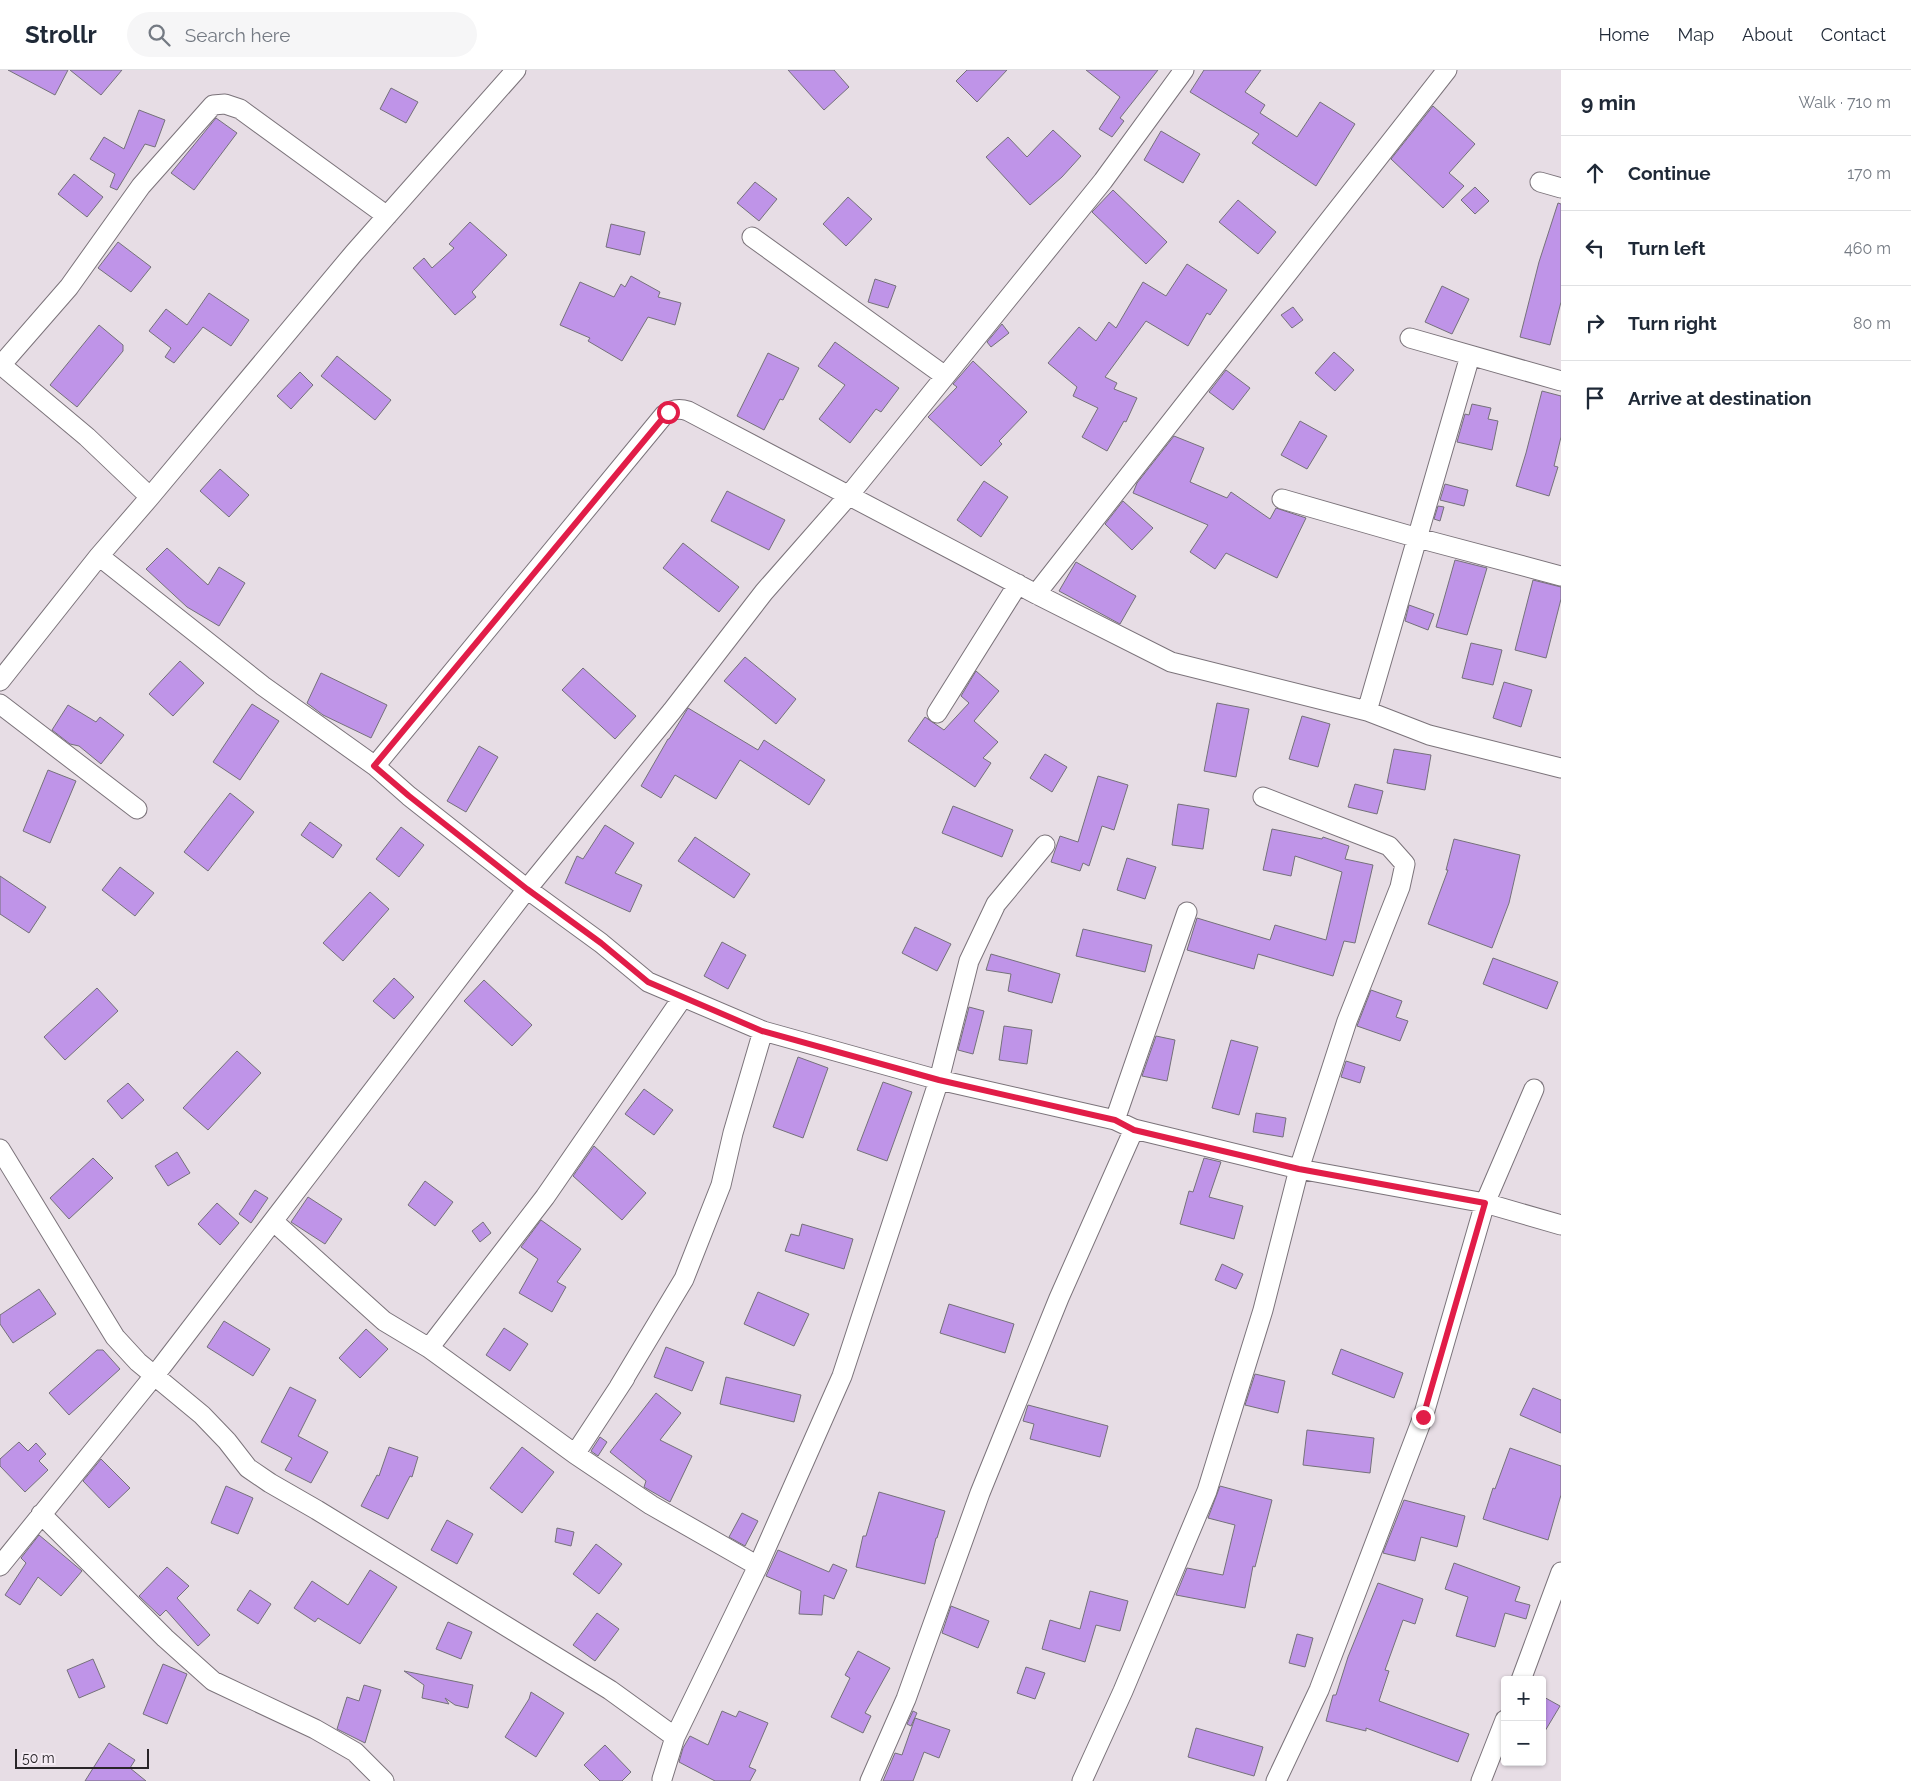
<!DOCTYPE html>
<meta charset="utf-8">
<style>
:root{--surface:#fff;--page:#f6f6f7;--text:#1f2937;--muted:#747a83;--line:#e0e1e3}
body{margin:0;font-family:Raleway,sans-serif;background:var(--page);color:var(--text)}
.controls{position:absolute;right:15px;bottom:15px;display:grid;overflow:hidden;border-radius:5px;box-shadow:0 1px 4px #0004}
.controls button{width:45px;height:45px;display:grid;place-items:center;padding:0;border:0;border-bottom:1px solid var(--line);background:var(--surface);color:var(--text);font:25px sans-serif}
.scale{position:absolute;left:15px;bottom:12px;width:134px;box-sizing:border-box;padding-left:5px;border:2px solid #292528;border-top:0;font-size:14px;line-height:18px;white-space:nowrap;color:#292528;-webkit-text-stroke:4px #f4ebf3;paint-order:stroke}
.stop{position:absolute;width:15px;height:15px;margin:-11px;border:4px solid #e11d48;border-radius:50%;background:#fff}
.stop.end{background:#e11d48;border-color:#fff;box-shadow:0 1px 5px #0008}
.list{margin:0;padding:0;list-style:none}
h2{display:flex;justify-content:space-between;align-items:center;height:65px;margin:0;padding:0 20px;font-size:21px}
h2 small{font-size:16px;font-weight:400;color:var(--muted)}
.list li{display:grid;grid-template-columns:32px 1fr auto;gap:15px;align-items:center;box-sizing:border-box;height:75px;padding:0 20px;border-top:1px solid var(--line)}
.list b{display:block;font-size:19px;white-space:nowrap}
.list em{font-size:16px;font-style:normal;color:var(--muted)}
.icon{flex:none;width:28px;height:28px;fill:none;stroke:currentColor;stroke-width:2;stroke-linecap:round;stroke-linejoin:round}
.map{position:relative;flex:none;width:1561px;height:1711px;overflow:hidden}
header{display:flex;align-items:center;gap:30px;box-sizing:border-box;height:70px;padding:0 25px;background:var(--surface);border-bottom:1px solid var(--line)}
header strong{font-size:24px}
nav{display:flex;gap:28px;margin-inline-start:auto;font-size:18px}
.search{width:350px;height:45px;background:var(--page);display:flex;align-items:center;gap:12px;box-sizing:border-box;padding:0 18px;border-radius:28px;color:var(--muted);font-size:19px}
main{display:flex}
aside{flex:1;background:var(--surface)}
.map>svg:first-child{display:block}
</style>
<header>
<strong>Strollr</strong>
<div class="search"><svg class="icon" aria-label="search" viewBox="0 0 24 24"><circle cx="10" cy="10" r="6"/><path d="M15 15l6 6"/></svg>Search here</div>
<nav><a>Home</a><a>Map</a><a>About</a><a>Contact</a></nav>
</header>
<main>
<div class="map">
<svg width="1561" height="1711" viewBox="0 0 1561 1711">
<rect width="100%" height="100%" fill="#e7dde5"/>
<path fill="#bf94e8" stroke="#75717a" d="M8 0H68L55 25Z
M70 0H122L101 25Z
M788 0H834L849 17 824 40Z
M967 0H1007L977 32 956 11Z
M1086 0H1158L1120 48 1124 51 1112 67 1099 59 1120 27Z
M1204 0H1261L1245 22 1265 35 1260 43 1297 67 1320 32 1355 54 1316 116 1252 73 1259 64 1190 22Z
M391 18 418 32 406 53 380 39Z
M1433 36 1475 74 1449 103 1464 116 1443 138 1391 89Z
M139 40 165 50 155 77 145 74 117 120 110 117 115 104 90 89 104 67 124 79Z
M216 48 237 63 194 120 171 103Z
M1053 60 1081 86 1062 107 1030 135 986 87 1008 67 1027 87Z
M1161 61 1200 84 1183 113 1144 90Z
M74 104 103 127 87 147 58 124Z
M755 112 777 129 759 151 737 133Z
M1475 117 1489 131 1475 144 1461 130Z
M1113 120 1167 172 1146 194 1092 142Z
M848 127 872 149 846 176 823 154Z
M1238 130 1276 162 1258 184 1219 152Z
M1558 133 1561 134V232L1550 275 1520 267 1539 192Z
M470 152 507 185 472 222 476 227 455 245 413 198 424 188 432 198 454 178 449 174Z
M611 154 645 162 640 185 606 177Z
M118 172 151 197 131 222 98 198Z
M1187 194 1227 220 1210 245 1207 243 1188 276 1146 251 1105 307 1117 313 1114 319 1137 328 1126 352 1124 351 1107 381 1082 367 1098 338 1073 326 1077 317 1048 293 1079 257 1096 271 1109 252 1116 258 1143 212 1166 226Z
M631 206 660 222 658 227 681 233 675 255 648 247 622 291 588 271 590 268 560 255 580 212 614 227 621 214 625 217Z
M875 209 896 216 888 238 868 232Z
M1442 216 1469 229 1452 264 1425 252Z
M209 223 249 250 231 276 203 257 174 293 165 287 171 278 149 261 166 239 187 255Z
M1293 237 1303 250 1292 258 1281 245Z
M1002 254 1009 263 991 277 987 272Z
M99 255 123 275V281L77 337 50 315Z
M835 272 899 318 881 342 876 339 850 373 819 349 845 315 818 296Z
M1334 282 1354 300 1335 321 1315 303Z
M768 283 799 298 783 330 780 329 764 360 737 346Z
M337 286 391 330 375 350 321 306Z
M973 291 1027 342 999 371 1002 374 981 396 928 347 957 317 953 314Z
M1226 300 1250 318 1233 340 1209 322Z
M300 302 313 315 291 339 277 326Z
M1542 321 1561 326V367L1554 396 1558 397 1549 426 1516 416 1526 383Z
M1472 334 1491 338 1488 349 1498 351 1492 380 1457 372 1465 344 1469 345Z
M1300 351 1327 366 1307 399 1281 385Z
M1174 366 1204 378 1190 412 1227 428 1231 422 1270 449 1276 438 1306 448 1277 508 1226 483 1215 499 1190 482 1208 455 1133 423 1137 413Z
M220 399 249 425 229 447 200 421Z
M984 411 1008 427 981 467 957 450Z
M1445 414 1468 420 1464 436 1440 430Z
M727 421 785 450 769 480 711 451Z
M1123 431 1153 458 1132 480 1105 454Z
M1438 436 1444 437 1440 451 1434 449Z
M683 473 739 517 719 542 663 498Z
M167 478 208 515 219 497 245 513 219 556 187 537 146 499Z
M1455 490 1487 498 1467 565 1436 557Z
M1076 492 1136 526 1120 554 1059 521Z
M1533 510 1561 517V529L1546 588 1515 580Z
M1409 535 1434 544 1428 560 1405 551Z
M1471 573 1502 580 1493 615 1462 608Z
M745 587 796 629 776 654 724 611Z
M180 591 204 613 173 646 149 624Z
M583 598 636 646 615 669 562 620Z
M976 601 999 621 974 651 998 672 983 688 991 693 975 717 908 671 925 647 944 660 969 633 961 626Z
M321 603 387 635 371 668 323 645 307 633Z
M1504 612 1532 620 1521 657 1493 648Z
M1217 633 1249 639 1236 707 1204 701Z
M252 634 279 651 240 710 213 692Z
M68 635 96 652 100 647 124 665 101 694 79 676 70 674 52 660Z
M688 638 758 680 764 670 825 710 809 735 740 690 716 729 675 705 661 728 641 716 668 669H669Z
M1302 646 1330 654 1318 697 1289 689Z
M479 676 498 687 466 742 447 731Z
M1394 679 1431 685 1425 720 1387 713Z
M1045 684 1067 697 1052 722 1030 708Z
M48 700 76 711 50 773 23 761Z
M1098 706 1128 715 1114 760 1102 756 1089 796 1083 793 1080 801 1051 792 1060 766 1078 772Z
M1355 714 1383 721 1377 744 1348 737Z
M230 723 254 742 208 801 184 782Z
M1178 734 1209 739 1203 779 1172 775Z
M953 736 1013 760 1002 787 942 763Z
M310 752 342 775 333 788 301 765Z
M605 755 634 773 615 803 642 815 630 842 565 813 577 786 583 789Z
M401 757 424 775 399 807 376 789Z
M1272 759 1322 769 1323 767 1349 776 1345 789 1373 795 1355 873 1344 871 1333 906 1258 884 1254 899 1187 880 1197 848 1270 870 1275 855 1326 870 1342 802 1295 786 1291 806 1263 800Z
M695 767 750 804 734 828 678 791Z
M1454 769 1520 785 1509 833 1492 878 1428 854 1448 800H1446Z
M1127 788 1156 797 1145 829 1117 820Z
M120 797 154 823 135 846 102 820Z
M0 806 46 837 29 863 0 844Z
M370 822 389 839 343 891 323 873Z
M915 857 951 874 937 901 902 883Z
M1083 859 1152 875 1145 902 1076 886Z
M722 872 746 885 728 919 704 906Z
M991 884 1060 904 1052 933 1008 921 1011 904 986 900Z
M1493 888 1558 912 1547 939 1483 914Z
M394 908 414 927 394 949 373 931Z
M484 910 532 955 512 976 464 931Z
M97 918 118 941 65 990 44 967Z
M1371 920 1402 931 1396 947 1408 951 1400 971 1357 956Z
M969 937 984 941 973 984 958 980Z
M1004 956 1032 960 1027 994 999 990Z
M1156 966 1175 970 1167 1011 1142 1006Z
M1231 970 1258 977 1239 1045 1212 1038Z
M237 981 261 1003 208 1060 183 1038Z
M798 987 828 998 803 1068 773 1057Z
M1346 991 1365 997 1360 1013 1341 1007Z
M883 1012 912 1022 887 1091 857 1080Z
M128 1013 144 1030 122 1049 107 1031Z
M644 1019 673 1040 654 1065 625 1044Z
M1256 1043 1286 1048 1283 1067 1253 1062Z
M594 1076 646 1123 622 1150 573 1106Z
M177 1082 190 1103 168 1116 155 1096Z
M93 1088 113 1108 69 1149 50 1128Z
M1204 1088 1221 1092 1209 1127 1243 1136 1234 1169 1180 1154 1189 1121 1193 1122Z
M425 1111 453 1132 435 1156 408 1135Z
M255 1120 268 1128 251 1153 239 1144Z
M308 1127 342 1149 325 1174 291 1152Z
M217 1133 239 1153 220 1175 198 1154Z
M541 1150 581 1179 557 1212 566 1217 552 1242 519 1223 538 1189 521 1177Z
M483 1152 491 1163 480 1172 472 1161Z
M802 1154 853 1169 844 1199 785 1181 791 1164 799 1166Z
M1222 1194 1243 1204 1236 1219 1215 1210Z
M39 1219 56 1244 13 1273 0 1254V1245Z
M758 1222 809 1244 794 1276 744 1254Z
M949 1234 1014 1254 1005 1283 940 1263Z
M224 1251 270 1279 253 1306 207 1277Z
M504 1258 528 1274 510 1301 486 1285Z
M366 1259 388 1279 360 1308 339 1288Z
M666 1277 704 1292 692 1321 654 1307Z
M1341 1279 1403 1303 1394 1328 1332 1304Z
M97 1280H103L120 1299 69 1345 49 1323Z
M1255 1304 1285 1311 1278 1343 1245 1335Z
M726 1307 801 1325 794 1352 720 1334Z
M290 1317 316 1330 298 1366 328 1382 311 1413 285 1400 292 1388 261 1372Z
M1533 1318 1561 1330V1363L1520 1345Z
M656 1323 681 1343 660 1370 692 1386 670 1432 644 1417 646 1411 610 1382Z
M1028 1335 1108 1356 1100 1387 1030 1369 1034 1354 1023 1351Z
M1307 1360 1374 1368 1370 1403 1303 1395Z
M600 1367 607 1372 598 1386 591 1381Z
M19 1372 28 1381 36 1373 46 1384 39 1391 48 1400 25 1422 0 1396V1389Z
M389 1377 418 1387 412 1407 410 1406 388 1449 361 1436 377 1405 379 1406Z
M522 1377 554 1402 522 1443 490 1418Z
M1510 1378 1561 1396V1425L1548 1470 1483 1449 1493 1418 1495 1419Z
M101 1389 130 1418 109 1438 83 1411Z
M226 1416 253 1428 238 1464 211 1453Z
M1220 1416 1272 1430 1255 1497 1253 1496 1245 1538 1176 1525 1187 1498 1223 1505 1235 1455 1208 1448Z
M879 1422 945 1441 937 1468H936L925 1514 856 1497 863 1466H866Z
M1404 1430 1465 1446 1457 1477 1421 1467 1415 1491 1383 1483Z
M742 1443 758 1451 745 1476 729 1467Z
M447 1450 473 1464 457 1494 431 1480Z
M557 1458 574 1462 571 1476 555 1472Z
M39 1465 82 1501 61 1526 38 1507 20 1535 5 1525 26 1493 21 1488Z
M596 1474 622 1494 599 1524 573 1504Z
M778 1480 829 1502 833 1494 847 1500 834 1529 824 1525 822 1545 799 1544 801 1521 766 1506Z
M1454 1493 1520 1517 1515 1531 1530 1535 1526 1549 1505 1543 1495 1577 1456 1566 1468 1527 1445 1519Z
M167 1497 189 1516 177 1528 210 1565 198 1576 166 1540 160 1546 139 1526Z
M370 1500 397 1517 360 1574 318 1548 315 1552 294 1538 312 1511 348 1535Z
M1378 1513 1423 1529 1415 1554 1403 1550 1385 1600 1389 1601 1379 1631 1469 1664 1458 1692 1366 1658V1661L1326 1651 1333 1625H1336L1348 1587Z
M250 1520 271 1534 258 1554 237 1540Z
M1090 1521 1128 1531 1120 1561 1096 1555 1085 1592 1042 1579 1050 1550 1080 1559Z
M951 1536 989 1551 978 1578 942 1563Z
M597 1543 619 1559 595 1591 573 1575Z
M448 1552 472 1562 461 1589 436 1579Z
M1297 1564 1313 1568 1305 1597 1289 1593Z
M858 1581 890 1598 865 1643 871 1646 863 1663 831 1647 850 1608 845 1605Z
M93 1589 105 1617 79 1628 67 1600Z
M163 1594 187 1604 167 1654 143 1644Z
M1026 1597 1045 1603 1035 1629 1017 1623Z
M404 1601 473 1615 468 1638 455 1635 445 1628 449 1634 422 1628 424 1615Z
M364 1615 381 1620 365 1673 337 1659 347 1627 359 1631Z
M531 1622 564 1643 536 1687 505 1667 529 1629Z
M1542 1626 1560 1636 1542 1666Z
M722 1641 736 1647 739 1641 768 1653 749 1697 756 1700 750 1711H715L679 1692 683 1678 690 1666 708 1675Z
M913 1641 917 1643 911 1656 907 1654Z
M915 1648 950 1660 939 1688 924 1682 913 1711H883L895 1683 902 1685Z
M1196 1658 1263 1677 1254 1706 1188 1687Z
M109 1673 135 1690 130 1698 146 1711H85Z
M605 1675 631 1702 622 1711H600L584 1695Z"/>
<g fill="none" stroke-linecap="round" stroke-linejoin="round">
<defs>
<path id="minor" d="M1540 112 1561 118
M752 167 945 306
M1410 268 1561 311
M0 294 87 367 150 427
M1 295 69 217 141 116 213 35 225 34 240 39 387 146
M1282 429 1418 468 1561 506
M99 486 263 616 375 696 409 726 527 819 601 873 648 912 763 961 939 1010 1115 1050 1134 1059 1299 1099 1485 1133 1561 1155
M1036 524 1447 0
M0 611 99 486 150 427 354 183 516 0
M0 634 137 739
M1367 641 1470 286
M937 643 1018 514
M375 696 664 345C672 339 679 338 688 341L1036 524 1171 592 1367 641 1429 665 1561 698
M1115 1050 1187 842
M0 1079 115 1267 138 1292 202 1345 227 1371 248 1398 270 1413 317 1440 610 1620 675 1667
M273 1151 384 1251 429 1278 575 1384 651 1435 758 1496
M429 1278 545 1127 683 927
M619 1317 684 1209 721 1115 733 1063 763 961
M575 1384 625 1308
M41 1444 165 1568 213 1611 315 1659 355 1682 384 1711
M0 1496 162 1296 527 819 672 641 764 522 850 424 1103 111 1184 0
M1521 1610 1561 1502
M662 1709 675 1667 758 1496 842 1306 939 1010 969 891 996 834 1045 775
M870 1711 906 1629 980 1423 1059 1228 1134 1059
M1082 1711 1123 1621 1207 1421 1263 1240 1299 1099 1347 951 1400 817 1405 794 1389 776 1263 727
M1276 1711 1319 1620 1423 1347 1485 1133 1534 1019
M1481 1711 1505 1650"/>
</defs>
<use href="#minor" stroke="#7b737a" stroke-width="21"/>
<use href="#minor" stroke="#fff" stroke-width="19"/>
</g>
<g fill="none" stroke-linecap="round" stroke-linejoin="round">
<path stroke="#e11d48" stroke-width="6" d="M668 342 374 696 409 726 527 819 601 873 648 912 762 961 939 1010 1115 1050 1134 1060 1299 1099 1485 1133 1423 1347"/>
</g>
</svg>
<div class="controls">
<button>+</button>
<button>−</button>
</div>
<div class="scale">50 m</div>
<div class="stop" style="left:668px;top:342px"></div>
<div class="stop end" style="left:1423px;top:1347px"></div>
</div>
<aside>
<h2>9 min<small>Walk · 710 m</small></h2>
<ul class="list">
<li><svg class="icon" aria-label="ahead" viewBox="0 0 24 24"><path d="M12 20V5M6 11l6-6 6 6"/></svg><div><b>Continue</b></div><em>170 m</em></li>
<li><svg class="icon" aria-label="left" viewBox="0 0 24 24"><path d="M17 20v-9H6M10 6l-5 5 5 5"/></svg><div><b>Turn left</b></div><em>460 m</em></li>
<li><svg class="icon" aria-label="right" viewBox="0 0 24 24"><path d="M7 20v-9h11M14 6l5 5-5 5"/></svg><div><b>Turn right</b></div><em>80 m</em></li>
<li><svg class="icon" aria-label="arrive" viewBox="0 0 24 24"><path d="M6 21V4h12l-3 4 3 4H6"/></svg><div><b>Arrive at destination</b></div></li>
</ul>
</aside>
</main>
